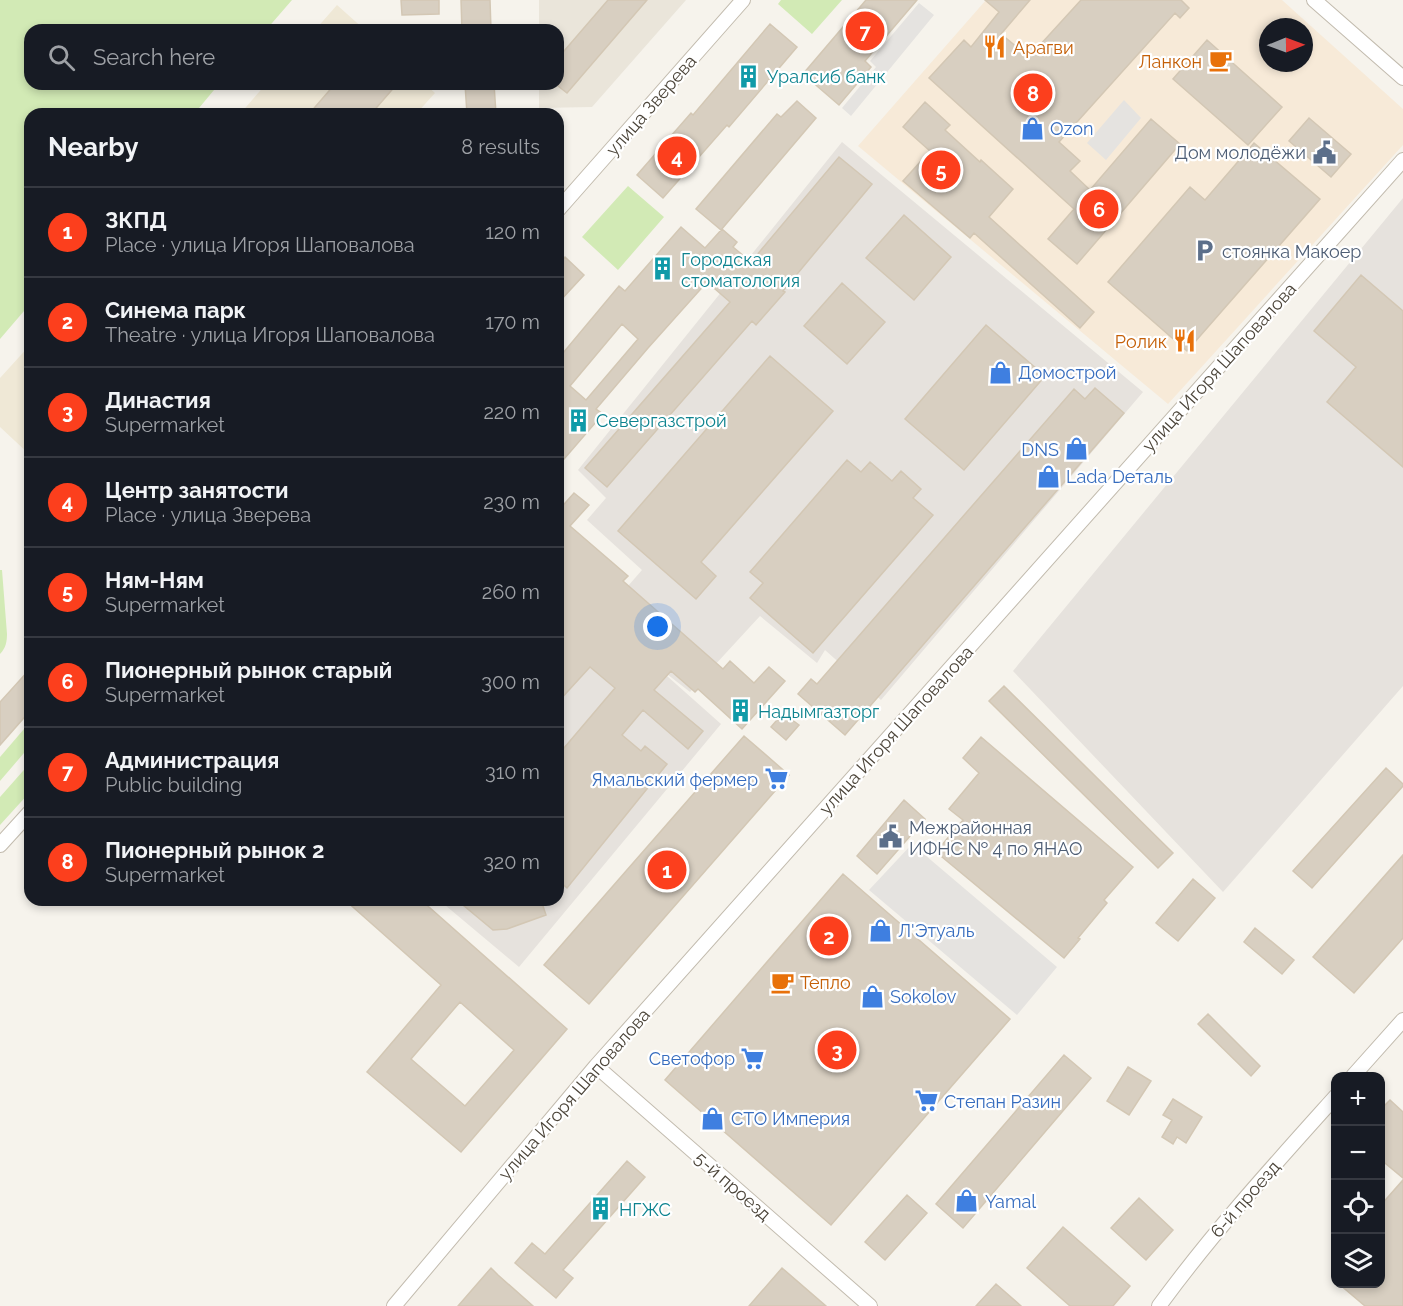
<!DOCTYPE html>
<meta charset="utf-8">
<style>
:root{--surface:#171b24;--page:#242831;--text:#f1f3f6;--muted:#9ea1a6;--line:#363941;--accent:#fc3f1d}
body{margin:0;font-family:Raleway,sans-serif;background:var(--page);color:var(--text)}
.controls{position:absolute;right:18px;bottom:18px;display:grid;overflow:hidden;border-radius:12px;box-shadow:0 3px 9px #0003}
.controls button{width:54px;height:54px;display:grid;place-items:center;padding:0;border:0;border-bottom:2px solid var(--line);background:var(--surface);color:var(--text);font:30px sans-serif}
.compass{position:absolute;left:1259px;top:18px;width:54px;height:54px;border-radius:50%;background:var(--surface);box-shadow:0 3px 9px #0003;rotate:89deg}
.you{position:absolute;left:658px;top:627px;width:21px;height:21px;margin:-15px;border:4px solid #fff;border-radius:50%;background:#1a73e8;box-shadow:0 0 0 9px #1a73e833}
.badge{display:grid;place-items:center;width:39px;height:39px;border-radius:50%;background:var(--accent);color:#fff;font-size:20px;font-weight:700}
.pin{position:absolute;translate:-50% -50%;border:3px solid #fff;box-shadow:0 2px 6px #0006}
.list{margin:0;padding:0;list-style:none}
h2{display:flex;justify-content:space-between;align-items:center;height:78px;margin:0;padding:0 24px;font-size:26px}
h2 small{font-size:20px;font-weight:400;color:var(--muted)}
.list li{display:grid;grid-template-columns:39px 1fr auto;gap:18px;align-items:center;box-sizing:border-box;height:90px;padding:0 24px;border-top:2px solid var(--line)}
.list b{display:block;font-size:22px;white-space:nowrap}
.list p{margin:0;font-size:20px;white-space:nowrap;color:var(--muted)}
.list em{font-size:20px;font-style:normal;color:var(--muted)}
.icon{flex:none;width:33px;height:33px;fill:none;stroke:currentColor;stroke-width:2;stroke-linecap:round;stroke-linejoin:round}
.map{position:relative;flex:none;width:1403px;height:1306px;overflow:hidden}
.search{position:absolute;background:var(--surface);box-shadow:0 3px 9px #0003;left:24px;top:24px;width:540px;height:66px;display:flex;align-items:center;gap:15px;box-sizing:border-box;padding:0 21px;border-radius:18px;color:var(--muted);font-size:22px}
.panel{position:absolute;background:var(--surface);box-shadow:0 3px 9px #0003;left:24px;top:108px;width:540px;height:798px;border-radius:18px}
.map>svg:first-child{display:block}
</style>
<div class="map">
<svg width="1403" height="1306" viewBox="0 0 1403 1306">
<rect width="100%" height="100%" fill="#f6f3ec"/>
<path fill="#eae5da" d="M539 0H686L592 107 539 108V84H558V30H539Z"/>
<path fill="#f7ead8" fill-rule="evenodd" d="M986 0H1282L1403 109V145L1168 404 858 146ZM1268 27H1304V63H1268Z"/>
<path fill="#e6e2dd" d="M842 142 1143 392 881 700 825 650 817 663 760 616 690 692 649 660 721 724 519 967 439 900H558V582L600 618 642 570 587 520 606 498 578 470Z
M1403 198V686L1223 892 1013 671Z"/>
<path fill="#efe8d6" d="M337 5 365 30H315Z
M266 84H425L435 93 416 114H240Z
M30 345V455L0 427V378Z"/>
<path fill="#d2eab5" d="M0 0H292L266 30H30V84H219L194 114H30V304L0 339Z
M781 0H842L812 34 778 4Z
M628 186 664 217 618 270 582 237Z
M0 570H2L7 634C7 641 6 648 0 654Z
M30 722V746L0 781V757Z
M30 763V792L0 825V797Z"/>
<path fill="#e5e3e0" d="M919 3 934 15 851 116 842 108 876 67 870 61Z
M1124 100 1141 118 1106 160 1087 143Z
M912 844 1057 967 1017 1015 869 890Z"/>
<path fill="#d8cfc1" stroke="#d3c7b4" stroke-width="1.5" fill-rule="evenodd" d="M401 0H439V14L402 15Z
M461 0H490L491 30H462Z
M608 0H647L567 93 558 86V58Z
M866 0H917L865 61 871 67 839 105 803 74Z
M985 0H1030L1001 34 1029 57 1081 0H1181L1189 8 1180 18 1175 13 1059 142 1080 161 1070 171 1090 190 1151 119 1180 144 1077 264 1048 239 1074 209 929 78 964 40 971 47 999 12Z
M770 24 797 47 729 127 727 125 663 198 637 175 691 113 693 115Z
M1207 40 1282 107 1248 145 1173 79Z
M335 84H397L371 114H309Z
M465 84H494L496 114H467Z
M797 101 816 118 721 230 696 209 777 114 781 117Z
M925 102 950 125 945 130 980 162 981 160 1013 189 989 217 1094 312 1080 328 974 233 970 238 903 181 930 151 903 127Z
M1309 118 1351 154 1331 177 1289 141Z
M1254 143 1320 199 1187 351 1108 282 1190 187 1205 200Z
M839 157 872 184 783 291 785 292 756 325 752 321 607 487 585 468 730 302 707 282 648 348 596 409 603 414 558 466V359L619 286 625 291 681 227 705 248 722 229 737 242 733 247 751 262ZM622 324 638 339 586 400 570 386Z
M904 215 951 257 914 300 866 258Z
M565 257 584 275 558 303V265Z
M1361 275 1403 311V467L1327 402 1356 367 1314 331Z
M842 283 885 322 847 364 804 326Z
M986 325 1045 376 964 470 905 419Z
M770 356 833 411 701 562 716 576 696 599 618 531Z
M1095 388 1124 413 845 735 798 694 811 679 817 684 1074 389 1085 399Z
M847 460 861 472 870 462 892 481 901 471 921 489 913 498 933 515 813 653 750 598 763 583 750 572Z
M574 493 589 505 570 526 628 576 623 581 723 669 730 661 754 683 769 667 785 681 742 729 698 689 695 692 671 671 654 690 703 731 688 749 643 710 622 735 641 751 645 746 667 764 567 888 558 880V755L615 688 590 667 558 702V511Z
M30 669V711L0 745V702Z
M1004 686 1173 853 1158 868 989 701Z
M783 713 799 725 786 740 771 727Z
M744 736 789 775 589 1004 544 965Z
M981 737 1133 867 1104 900 1107 903 1078 938 1080 939 1064 958 936 852 963 820 949 809 979 773 963 758Z
M1386 768 1403 784V786L1312 888 1293 871Z
M904 800 925 819 877 874 857 856Z
M1403 855V938L1354 993 1313 957Z
M843 874 1010 1019 831 1225 665 1080Z
M1193 879 1215 898 1178 941 1156 923Z
M345 900H421L567 1029 461 1152 367 1072 441 985ZM460 1002 514 1050 465 1106 411 1059Z
M457 900 505 901 509 900H541L546 915 507 929 493 930Z
M1255 928 1294 960 1282 974 1244 942Z
M1208 1014 1260 1066 1251 1076 1198 1024Z
M1064 1055 1091 1078 963 1228 936 1204Z
M1128 1067 1151 1081 1129 1115 1107 1101Z
M1173 1099 1202 1117 1186 1143 1177 1137 1173 1144 1162 1137 1172 1120 1163 1115Z
M1390 1100 1403 1112V1178L1380 1159V1110Z
M627 1161 645 1177 563 1270 573 1278 556 1298 515 1263 532 1243 545 1254Z
M1403 1180V1306H1365L1339 1284H1380V1206Z
M907 1195 927 1213 885 1260 865 1242Z
M1139 1198 1173 1230 1146 1260 1111 1228Z
M1063 1227 1130 1286 1113 1306H1070L1027 1268Z
M491 1268 498 1275 533 1306H458Z
M782 1268 826 1306H749Z
M996 1284 1021 1306H976Z"/>
<g fill="none" stroke-linecap="round" stroke-linejoin="round">
<defs>
<path id="minor" d="M1314 0 1403 78
M558 210 743 0
M0 845 30 812
M596 1066 870 1306
M1353 1076 1403 1020
M394 1306 596 1066 1403 160
M1159 1306C1213 1232 1275 1164 1336 1096"/>
</defs>
<use href="#minor" stroke="#c2bbae" stroke-width="16"/>
<use href="#minor" stroke="#fff" stroke-width="14"/>
</g>
<defs>
<symbol id="restaurant-bare" viewBox="-9 -9 18 18"><path d="M-5-6h1v4h1v-4h1v4h1v-4h1v5L-1.5 .5V6h-2V.5L-5-1ZM5-6V6H3V1.5H1.5Q1.5-4 5-6Z" fill="#e8710a" stroke="#fff" stroke-width="2.5" paint-order="stroke"/></symbol>
<symbol id="cafe-bare" viewBox="-9 -9 18 18"><path d="M-5.5-4.5H6V0H3Q3 3.5 0 3.5H-2.5Q-5.5 3.5-5.5 0ZM3-3.2v2h1.7v-2ZM-6 4.5H4V6H-6Z" fill="#e8710a" stroke="#fff" stroke-width="2.5" paint-order="stroke"/></symbol>
<symbol id="building-bare" viewBox="-9 -9 18 18"><path d="M-4-6H4V6H1V3H-1V6H-4ZM-2.5-4.3h1.7v1.8h-1.7ZM.8-4.3h1.7v1.8H.8ZM-2.5-1h1.7V.8h-1.7ZM.8-1h1.7V.8H.8Z" fill="#0f9aa8" stroke="#fff" stroke-width="2.5" paint-order="stroke"/></symbol>
<symbol id="shop-bare" viewBox="-9 -9 18 18"><path d="M-5-2.5h2.3a2.7 3.5 0 0 1 5.4 0H5L5.5 6h-11ZM-1.5-2.5h3a1.5 2.3 0 0 0-3 0Z" fill="#3f7fe0" stroke="#fff" stroke-width="2.5" paint-order="stroke"/></symbol>
<symbol id="civic-bare" viewBox="-9 -9 18 18"><path d="M-.6-6.5H3V-4.5H.6V-3L4-1V1h2V6H-6V1h2V-1L-.6-3ZM-1.2 2.5V6h2.4V2.5Z" fill="#5c6f8a" stroke="#fff" stroke-width="2.5" paint-order="stroke"/></symbol>
<symbol id="parking-bare" viewBox="-9 -9 18 18"><path d="M-3.5-5.5H1a3.5 3.5 0 0 1 0 7H-1V5.5H-3.5ZM-1-3.4V-.6H.8a1.4 1.4 0 0 0 0-2.8Z" fill="#5c6f8a" stroke="#fff" stroke-width="2.5" paint-order="stroke"/></symbol>
<symbol id="supermarket-bare" viewBox="-9 -9 18 18"><path d="M-6-5.5h2.5l.6 2H6L4.5 2H-2.5L-4.4-4H-6ZM-1.5 3.2a1.3 1.3 0 1 0 .1 0ZM3 3.2a1.3 1.3 0 1 0 .1 0Z" fill="#3f7fe0" stroke="#fff" stroke-width="2.5" paint-order="stroke"/></symbol>
</defs>
<g fill-rule="evenodd">
<use href="#restaurant-bare" x="978" y="30" width="33" height="33"/>
<use href="#cafe-bare" x="1204" y="44" width="33" height="33"/>
<use href="#building-bare" x="732" y="60" width="33" height="33"/>
<use href="#shop-bare" x="1016" y="112" width="33" height="33"/>
<use href="#civic-bare" x="1308" y="136" width="33" height="33"/>
<use href="#parking-bare" x="1188" y="234" width="33" height="33"/>
<use href="#building-bare" x="646" y="252" width="33" height="33"/>
<use href="#restaurant-bare" x="1168" y="324" width="33" height="33"/>
<use href="#shop-bare" x="984" y="356" width="33" height="33"/>
<use href="#building-bare" x="562" y="404" width="33" height="33"/>
<use href="#shop-bare" x="1060" y="432" width="33" height="33"/>
<use href="#shop-bare" x="1032" y="460" width="33" height="33"/>
<use href="#building-bare" x="724" y="694" width="33" height="33"/>
<use href="#supermarket-bare" x="760" y="762" width="33" height="33"/>
<use href="#civic-bare" x="874" y="820" width="33" height="33"/>
<use href="#shop-bare" x="864" y="914" width="33" height="33"/>
<use href="#cafe-bare" x="766" y="966" width="33" height="33"/>
<use href="#shop-bare" x="856" y="980" width="33" height="33"/>
<use href="#supermarket-bare" x="736" y="1042" width="33" height="33"/>
<use href="#supermarket-bare" x="910" y="1084" width="33" height="33"/>
<use href="#shop-bare" x="696" y="1102" width="33" height="33"/>
<use href="#shop-bare" x="950" y="1184" width="33" height="33"/>
<use href="#building-bare" x="584" y="1192" width="33" height="33"/>
</g>
<g text-anchor="middle" dominant-baseline="central" stroke-width="4.5" stroke-linejoin="round" paint-order="stroke">
<g font-size="18" fill="#c56008" stroke="#fff" text-anchor="start">
<text x="1013" y="47">Арагви</text>
<text x="1202" y="61" text-anchor="end">Ланкон</text>
<text x="1167" y="341" text-anchor="end">Ролик</text>
<text x="800" y="982">Тепло</text>
</g>
<g font-size="18" fill="#0d838f" stroke="#fff" text-anchor="start">
<text x="767" y="76">Уралсиб банк</text>
<text x="681" y="259">Городская<tspan x="681" dy="21">стоматология</tspan></text>
<text x="596" y="420">Севергазстрой</text>
<text x="758" y="711">Надымгазторг</text>
<text x="619" y="1209">НГЖС</text>
</g>
<g font-size="18" fill="#4b4439" stroke="#fff">
<text transform="translate(651 105) rotate(-49)">улица Зверева</text>
<text transform="translate(1219 367) rotate(-48)">улица Игоря Шаповалова</text>
<text transform="translate(896 730) rotate(-48)">улица Игоря Шаповалова</text>
<text transform="translate(574 1094) rotate(-49)">улица Игоря Шаповалова</text>
<text transform="translate(733 1186) rotate(41)">5-й проезд</text>
<text transform="translate(1245 1199) rotate(-49)">6-й проезд</text>
</g>
<g font-size="18" fill="#366cbe" stroke="#fff" text-anchor="start">
<text x="1050" y="128">Ozon</text>
<text x="1018" y="372">Домострой</text>
<text x="1059" y="449" text-anchor="end">DNS</text>
<text x="1066" y="476">Lada Dеталь</text>
<text x="758" y="779" text-anchor="end">Ямальский фермер</text>
<text x="898" y="930">Л'Этуаль</text>
<text x="890" y="996">Sokolov</text>
<text x="735" y="1058" text-anchor="end">Светофор</text>
<text x="944" y="1101">Степан Разин</text>
<text x="731" y="1118">СТО Империя</text>
<text x="985" y="1201">Yamal</text>
</g>
<g font-size="18" fill="#4e5e75" stroke="#fff" text-anchor="start">
<text x="1306" y="152" text-anchor="end">Дом молодёжи</text>
<text x="1222" y="251">стоянка Макоер</text>
<text x="909" y="827">Межрайонная<tspan x="909" dy="21">ИФНС № 4 по ЯНАО</tspan></text>
</g>
</g>
</svg>
<div class="controls">
<button>+</button>
<button>−</button>
<button><svg class="icon" aria-label="locate" viewBox="0 0 24 24"><circle cx="12" cy="12" r="6"/><path d="M12 2v4M12 18v4M2 12h4M18 12h4"/></svg></button>
<button><svg class="icon" aria-label="layers" viewBox="0 0 24 24"><path d="M12 4l9 5-9 5-9-5zM3 14l9 5 9-5"/></svg></button>
</div>
<svg class="compass" viewBox="-18 -18 36 36"><path d="M0-13l5 13h-10z" fill="#e53935"/><path d="M0 13l5-13h-10z" fill="#9ea1a6"/></svg>
<div class="you"></div>
<div class="pin badge" style="left:667px;top:870px">1</div>
<div class="pin badge" style="left:829px;top:936px">2</div>
<div class="pin badge" style="left:837px;top:1050px">3</div>
<div class="pin badge" style="left:677px;top:156px">4</div>
<div class="pin badge" style="left:941px;top:170px">5</div>
<div class="pin badge" style="left:1099px;top:209px">6</div>
<div class="pin badge" style="left:865px;top:31px">7</div>
<div class="pin badge" style="left:1033px;top:93px">8</div>
<div class="search"><svg class="icon" aria-label="search" viewBox="0 0 24 24"><circle cx="10" cy="10" r="6"/><path d="M15 15l6 6"/></svg>Search here</div>
<section class="panel">
<h2>Nearby<small>8 results</small></h2>
<ul class="list">
<li><span class="badge">1</span><div><b>ЗКПД</b><p>Place · улица Игоря Шаповалова</p></div><em>120 m</em></li>
<li><span class="badge">2</span><div><b>Синема парк</b><p>Theatre · улица Игоря Шаповалова</p></div><em>170 m</em></li>
<li><span class="badge">3</span><div><b>Династия</b><p>Supermarket</p></div><em>220 m</em></li>
<li><span class="badge">4</span><div><b>Центр занятости</b><p>Place · улица Зверева</p></div><em>230 m</em></li>
<li><span class="badge">5</span><div><b>Ням-Ням</b><p>Supermarket</p></div><em>260 m</em></li>
<li><span class="badge">6</span><div><b>Пионерный рынок старый</b><p>Supermarket</p></div><em>300 m</em></li>
<li><span class="badge">7</span><div><b>Администрация</b><p>Public building</p></div><em>310 m</em></li>
<li><span class="badge">8</span><div><b>Пионерный рынок 2</b><p>Supermarket</p></div><em>320 m</em></li>
</ul>
</section>
</div>
